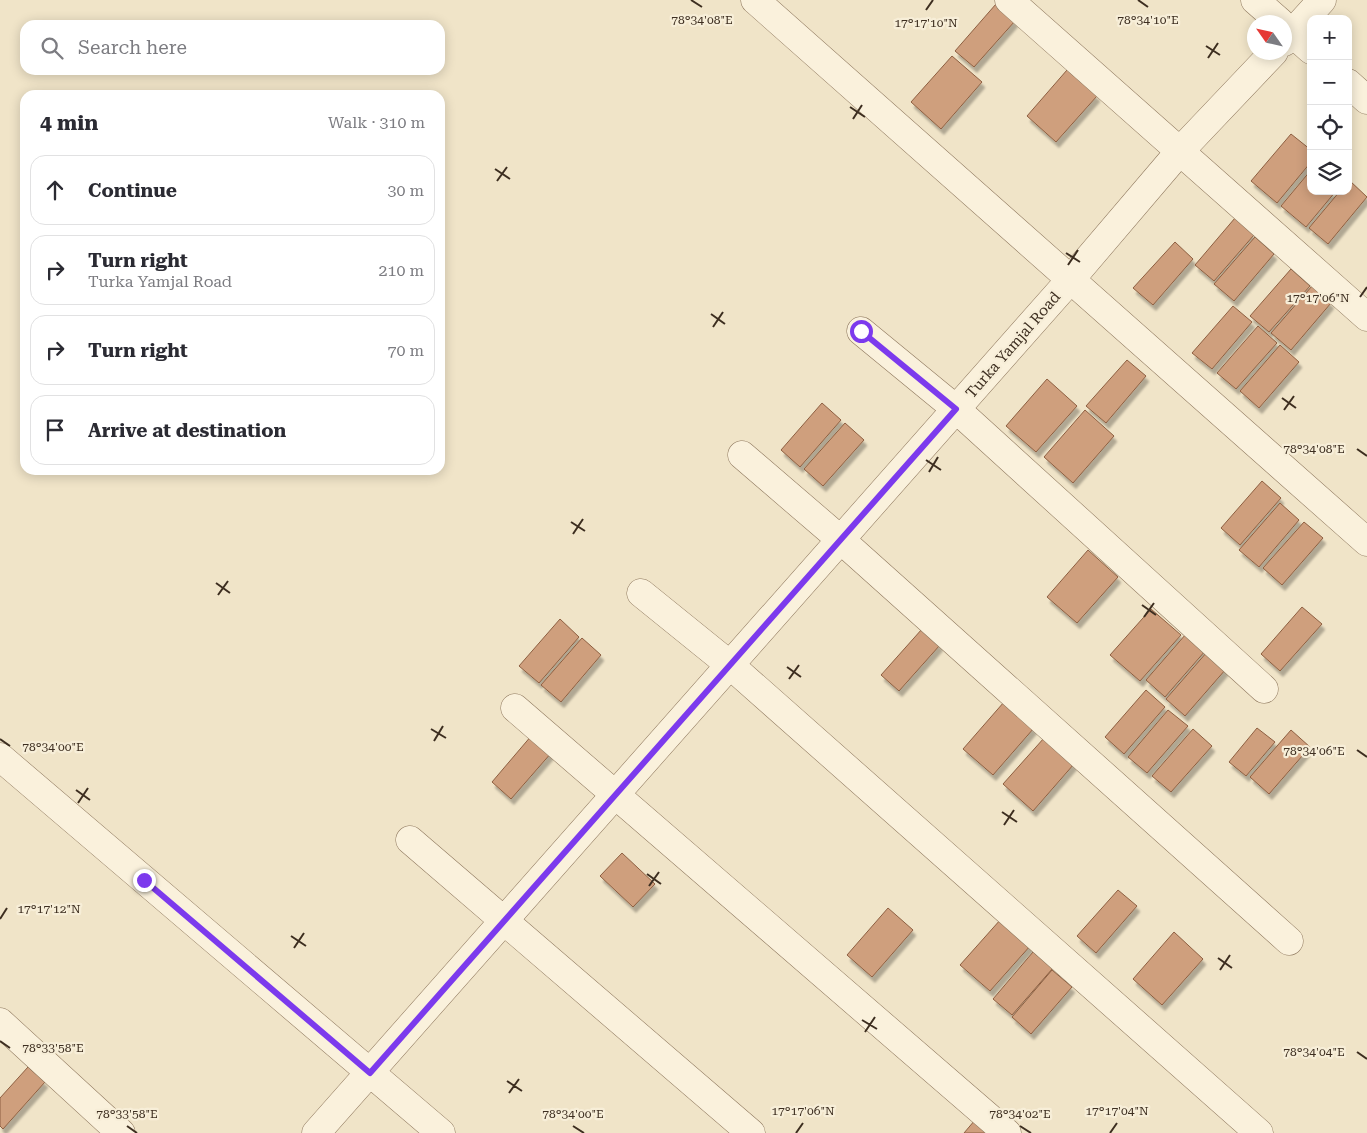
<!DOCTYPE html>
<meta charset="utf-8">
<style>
:root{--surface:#fff;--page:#f2f2f3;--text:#2b2b33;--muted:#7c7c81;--line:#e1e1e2}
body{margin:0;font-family:"Roboto Serif",serif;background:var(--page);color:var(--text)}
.controls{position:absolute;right:15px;top:15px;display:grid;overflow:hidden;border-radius:10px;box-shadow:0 2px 12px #0003}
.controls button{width:45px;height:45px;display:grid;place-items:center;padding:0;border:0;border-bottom:1px solid var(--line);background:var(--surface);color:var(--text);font:25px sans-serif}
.compass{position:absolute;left:1247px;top:15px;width:45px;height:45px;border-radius:50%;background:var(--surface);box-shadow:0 2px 12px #0003;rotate:304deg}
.stop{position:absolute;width:15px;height:15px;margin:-11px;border:4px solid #7c3aed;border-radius:50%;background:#fff}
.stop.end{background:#7c3aed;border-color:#fff;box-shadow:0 1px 5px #0008}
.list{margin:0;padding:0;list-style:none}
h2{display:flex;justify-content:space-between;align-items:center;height:65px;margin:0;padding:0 20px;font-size:21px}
h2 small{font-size:16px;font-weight:400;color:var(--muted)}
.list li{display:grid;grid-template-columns:32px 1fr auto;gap:15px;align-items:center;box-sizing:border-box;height:70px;margin:0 10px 10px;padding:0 10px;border:1px solid var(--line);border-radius:15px}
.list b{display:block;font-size:19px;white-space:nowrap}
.list p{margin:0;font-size:16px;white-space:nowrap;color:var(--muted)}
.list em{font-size:16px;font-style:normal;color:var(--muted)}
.icon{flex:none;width:28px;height:28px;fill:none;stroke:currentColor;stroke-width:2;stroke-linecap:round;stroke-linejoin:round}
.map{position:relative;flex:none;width:1367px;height:1133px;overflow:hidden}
.search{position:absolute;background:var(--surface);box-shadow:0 2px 12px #0003;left:20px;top:20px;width:425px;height:55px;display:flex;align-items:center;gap:12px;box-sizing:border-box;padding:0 18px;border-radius:15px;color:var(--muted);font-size:19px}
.panel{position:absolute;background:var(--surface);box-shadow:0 2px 12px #0003;left:20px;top:90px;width:425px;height:385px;border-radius:15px}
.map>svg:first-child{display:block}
</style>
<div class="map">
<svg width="1367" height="1133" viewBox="0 0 1367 1133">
<defs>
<filter id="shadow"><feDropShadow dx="3" dy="5.5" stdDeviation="1" flood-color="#0004"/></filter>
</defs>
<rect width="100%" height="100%" fill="#f0e4c8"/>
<path fill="#cf9f7d" stroke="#8d5f41" filter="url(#shadow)" d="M996 4 1015 21 974 67 955 51Z
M952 56 982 82 941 129 911 102Z
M1067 70 1097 96 1056 142 1027 116Z
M1291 134 1311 150V162L1277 203 1251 181Z
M1311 170V191H1336L1306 227 1281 206Z
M1349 180 1367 197 1328 244 1309 228 1340 191H1348Z
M1235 218 1254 235 1214 281 1195 265Z
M1255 237 1274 254 1234 301 1214 284Z
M1175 242 1193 259 1153 305 1133 288Z
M1291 269 1310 286 1269 332 1250 316Z
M1312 286 1331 303 1291 350 1271 333Z
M1233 306 1252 322 1212 369 1192 353Z
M1258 326 1277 343 1236 389 1217 373Z
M1280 345 1299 362 1259 408 1240 391Z
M1127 360 1146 376 1106 423 1086 406Z
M1047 379 1077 406 1036 452 1006 426Z
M822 403 841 420 800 467 781 450Z
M1085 410 1114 436 1073 483 1044 457Z
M845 423 864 440 823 486 804 469Z
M1262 481 1281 498 1240 545 1221 528Z
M1280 503 1299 520 1259 567 1239 550Z
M1304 522 1323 538 1282 585 1263 568Z
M1088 550 1118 577 1077 623 1047 597Z
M1302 607 1322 624 1280 671 1261 654Z
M1151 609 1181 635 1140 681 1110 655Z
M560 619 579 637 539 683 519 666Z
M922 629 940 645 899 691 881 675Z
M1186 634 1206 650 1165 697 1146 680Z
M582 638 601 655 561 702 541 685Z
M1207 652 1226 669 1185 716 1166 699Z
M1146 690 1165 707 1124 754 1105 737Z
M1004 702 1034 728 993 775 963 749Z
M1168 710 1188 726 1147 773 1128 757Z
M1257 728 1275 742 1246 776 1229 762Z
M1193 729 1212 746 1171 792 1152 776Z
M1291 730 1310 747 1269 794 1250 777Z
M532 735 552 752 511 799 492 782Z
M1044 738 1074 764 1033 811 1003 784Z
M622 853 655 884 633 907 600 876Z
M1118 890 1137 906 1096 953 1077 936Z
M888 908 913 930 872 977 847 955Z
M1001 919 1031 945 990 991 960 965Z
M1174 932 1203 959 1162 1005 1133 979Z
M1033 952 1053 968 1012 1015 993 999Z
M1052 970 1072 987 1031 1034 1012 1017Z
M28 1067 45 1082 3 1129 0 1126V1098Z
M975 1120 991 1133H964Z"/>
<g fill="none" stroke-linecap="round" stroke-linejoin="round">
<defs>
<path id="minor" d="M755 0 1367 542
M1009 0 1367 317
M1255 0 1280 22
M1284 26 1311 50
M1284 42 1322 0
M1348 83 1367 100
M861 331 956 409 1264 689
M742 455 841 540 1289 941
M641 593 730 665 1259 1133
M515 708 1007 1133
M0 757 441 1133
M410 840 751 1133
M0 1022 121 1133
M316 1133 1071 279 1180 151 1274 52"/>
</defs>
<use href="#minor" stroke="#8d765c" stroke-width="29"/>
<use href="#minor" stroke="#faf1dc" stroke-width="28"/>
</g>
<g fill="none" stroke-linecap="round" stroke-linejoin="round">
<path stroke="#7c3aed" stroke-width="6" d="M144 880 370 1073 956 409 861 331"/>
</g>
<path fill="none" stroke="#3d2e20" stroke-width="2" d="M691 0 702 7M1138 0 1148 7M926 10 933 0M1206 46 1220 55M1208 58 1218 43M850 107 865 117M853 119 862 105M495 169 510 179M497 181 507 167M1066 253 1080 262M1068 265 1078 250M1360 297 1367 287M711 314 725 324M713 327 723 312M1282 398 1296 408M1284 410 1294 396M1357 449 1367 456M926 460 941 470M929 472 938 457M571 522 585 531M573 534 583 519M216 583 230 593M218 595 228 581M1142 605 1156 615M1144 617 1154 603M787 667 801 677M789 679 799 665M431 729 446 738M0 739 10 746M434 741 443 726M1357 750 1367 757M76 790 90 800M78 803 88 788M1002 812 1017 822M1004 825 1014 810M647 874 661 884M649 886 659 872M0 919 7 908M291 936 306 946M294 948 304 933M1218 958 1232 968M1220 970 1230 955M862 1020 877 1029M865 1032 875 1017M0 1041 10 1048M1357 1052 1367 1059M507 1081 522 1091M509 1093 519 1079M127 1126 137 1133M573 1126 584 1133M1020 1126 1031 1133M796 1133 803 1123M1110 1133 1117 1123"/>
<g text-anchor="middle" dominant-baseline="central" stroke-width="4.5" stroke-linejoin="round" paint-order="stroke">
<g font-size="15" fill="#3d2e20" stroke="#f7eed8">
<text transform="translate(1013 345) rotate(-49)">Turka Yamjal Road</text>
</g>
</g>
<g font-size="12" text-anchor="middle" fill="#3d2e20" stroke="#f7eed8" stroke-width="4.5" stroke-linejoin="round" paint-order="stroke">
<text x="702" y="24">78°34'08"E</text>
<text x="1148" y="24">78°34'10"E</text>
<text x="926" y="27">17°17'10"N</text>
<text x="1318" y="302">17°17'06"N</text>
<text x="1314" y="453">78°34'08"E</text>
<text x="53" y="751">78°34'00"E</text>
<text x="1314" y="755">78°34'06"E</text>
<text x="49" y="913">17°17'12"N</text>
<text x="53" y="1052">78°33'58"E</text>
<text x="1314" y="1056">78°34'04"E</text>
<text x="803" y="1115">17°17'06"N</text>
<text x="1117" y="1115">17°17'04"N</text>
<text x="127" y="1118">78°33'58"E</text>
<text x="573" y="1118">78°34'00"E</text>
<text x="1020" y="1118">78°34'02"E</text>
</g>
</svg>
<div class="controls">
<button>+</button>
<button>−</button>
<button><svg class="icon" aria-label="locate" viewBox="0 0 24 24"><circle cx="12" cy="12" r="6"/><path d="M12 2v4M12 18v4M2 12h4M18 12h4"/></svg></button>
<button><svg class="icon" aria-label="layers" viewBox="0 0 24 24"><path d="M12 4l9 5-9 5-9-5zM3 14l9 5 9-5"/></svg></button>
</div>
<svg class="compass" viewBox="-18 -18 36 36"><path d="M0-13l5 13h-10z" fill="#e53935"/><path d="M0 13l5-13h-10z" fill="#7c7c81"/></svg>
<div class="stop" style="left:861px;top:331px"></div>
<div class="stop end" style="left:144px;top:880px"></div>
<div class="search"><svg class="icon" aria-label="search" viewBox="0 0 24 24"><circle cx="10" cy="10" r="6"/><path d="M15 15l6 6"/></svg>Search here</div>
<section class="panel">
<h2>4 min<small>Walk · 310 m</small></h2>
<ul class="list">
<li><svg class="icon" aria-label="ahead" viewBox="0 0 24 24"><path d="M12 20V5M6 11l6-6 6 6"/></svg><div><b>Continue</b></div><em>30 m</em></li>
<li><svg class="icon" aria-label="right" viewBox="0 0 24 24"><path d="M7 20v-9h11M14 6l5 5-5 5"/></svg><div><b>Turn right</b><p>Turka Yamjal Road</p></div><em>210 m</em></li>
<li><svg class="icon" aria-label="right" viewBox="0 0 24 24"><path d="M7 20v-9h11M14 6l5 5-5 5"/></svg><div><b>Turn right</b></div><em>70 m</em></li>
<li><svg class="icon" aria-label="arrive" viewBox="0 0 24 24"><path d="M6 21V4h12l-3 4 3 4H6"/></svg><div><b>Arrive at destination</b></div></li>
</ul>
</section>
</div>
